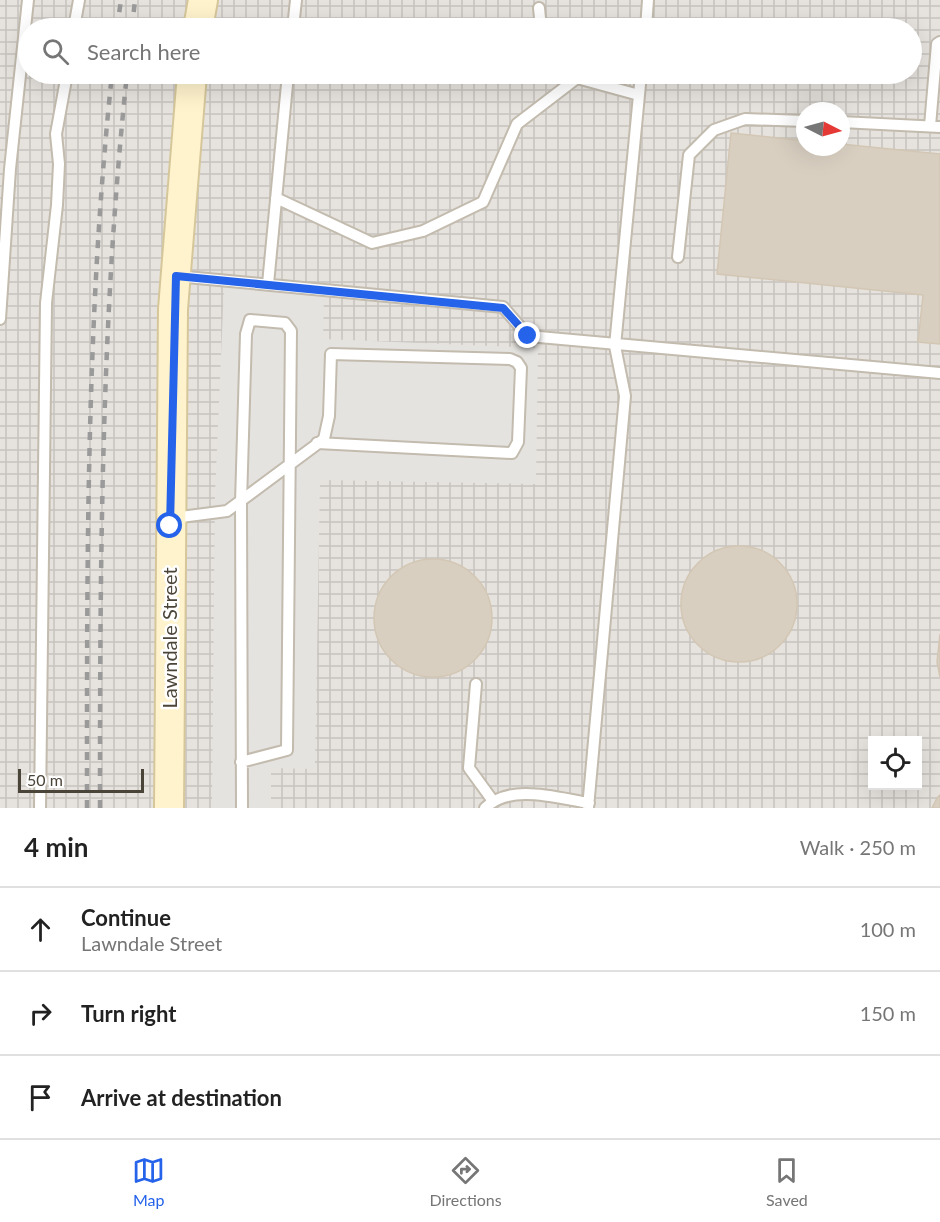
<!DOCTYPE html>
<meta charset="utf-8">
<style>
:root{--surface:#fff;--page:#f6f6f6;--text:#222;--muted:#767676;--line:#e0e0e0;--accent:#2563eb}
body{margin:0;font-family:Lato,sans-serif;background:var(--page);color:var(--text)}
.controls{position:absolute;right:18px;bottom:18px;display:grid;overflow:hidden;border-radius:0px;box-shadow:0 6px 24px #0002}
.controls button{width:54px;height:54px;display:grid;place-items:center;padding:0;border:0;border-bottom:2px solid var(--line);background:var(--surface);color:var(--text);font:30px sans-serif}
.compass{position:absolute;left:796px;top:102px;width:54px;height:54px;border-radius:50%;background:var(--surface);box-shadow:0 6px 24px #0002;rotate:96deg}
.scale{position:absolute;left:18px;bottom:15px;width:126px;box-sizing:border-box;padding-left:6px;border:3px solid #4b4439;border-top:0;font-size:16px;line-height:21px;white-space:nowrap;color:#4b4439;-webkit-text-stroke:4px #fff;paint-order:stroke}
.stop{position:absolute;width:18px;height:18px;margin:-14px;border:4px solid #2563eb;border-radius:50%;background:#fff}
.stop.end{background:#2563eb;border-color:#fff;box-shadow:0 2px 6px #0008}
.list{margin:0;padding:0;list-style:none}
h2{display:flex;justify-content:space-between;align-items:center;height:78px;margin:0;padding:0 24px;font-size:26px}
h2 small{font-size:20px;font-weight:400;color:var(--muted)}
.list li{display:grid;grid-template-columns:39px 1fr auto;gap:18px;align-items:center;box-sizing:border-box;height:84px;padding:0 24px;border-top:2px solid var(--line)}
.list b{display:block;font-size:22px;white-space:nowrap}
.list p{margin:0;font-size:20px;white-space:nowrap;color:var(--muted)}
.list em{font-size:20px;font-style:normal;color:var(--muted)}
.icon{flex:none;width:33px;height:33px;fill:none;stroke:currentColor;stroke-width:2;stroke-linecap:round;stroke-linejoin:round}
.map{position:relative;flex:none;width:940px;height:808px;overflow:hidden}
.search{position:absolute;background:var(--surface);box-shadow:0 6px 24px #0002;left:18px;right:18px;top:18px;height:66px;display:flex;align-items:center;gap:15px;box-sizing:border-box;padding:0 21px;border-radius:33px;color:var(--muted);font-size:22px}
.sheet{height:330px;background:var(--surface)}
nav{display:flex;justify-content:space-around;align-items:center;box-sizing:border-box;height:84px;border-top:2px solid var(--line);background:var(--surface);font-size:16px;color:var(--muted)}
nav a{display:grid;justify-items:center;gap:3px}
nav .on{color:var(--accent)}
.map>svg:first-child{display:block}
</style>
<div class="map">
<svg width="940" height="808" viewBox="0 0 940 808">
<defs>
<pattern id="industrial-grid" width="8" height="8" patternUnits="userSpaceOnUse" patternTransform="scale(1.5)"><rect width="8" height="8" fill="#e6e2dd"/><path d="M0 4h8M4 0v8" fill="none" stroke="#c7c3be"/></pattern>
</defs>
<rect width="100%" height="100%" fill="#f6f3ec"/>
<path fill="url(#industrial-grid)" fill-rule="evenodd" d="M0 0H940V808H0ZM28 28H912V74H28ZM805 111H841V147H805ZM872 740H918V786H872Z"/>
<path fill="#e5e3e0" d="M224 287 324 296 323 339 538 348 536 484 320 480 315 769 271 768V808H212L215 494Z"/>
<path fill="#d8cfc1" stroke="#d3c7b4" stroke-width="1.5" d="M731 133 805 141V147H841V144L940 154V344L918 342 923 295 717 274Z
M681 604a58 58 0 1 1 116 0a58 58 0 1 1-116 0Z
M374 618a59 59 0 1 1 118 0a59 59 0 1 1-118 0Z
M940 634V677L937 662Z
M940 795V808H932L937 798Z"/>
<g fill="none" stroke-linecap="round" stroke-linejoin="round">
<defs>
<path id="lane" d="M539 8 541 28
M74 28 79 0
M293 28 296 0
M646 28 648 0
M574 75 577 78 639 95
M841 122 940 127
M930 126 937 44 940 42
M276 198 372 243 423 231 483 202 517 124 577 78
M678 257 689 155 714 130 745 119 805 121
M176 276 503 307 528 336 940 373
M268 284 288 74
M0 319 10 169 28 0
M173 518 227 511 324 439 329 416 331 354 510 359 517 362 521 368 518 442 512 453 317 443
M476 684 469 768 493 801
M241 762 287 750 291 331 285 323 250 320 246 334 241 502 242 808
M40 808 46 303 57 205 59 164 56 134 67 74
M485 808C511 783 557 798 589 803
M588 808 625 396 615 346 641 74"/>
<path id="secondary" d="M198 28 203 0
M169 808 173 309 192 74"/>
</defs>
<use href="#lane" stroke="#c2bbae" stroke-width="14"/>
<use href="#secondary" stroke="#d6c79b" stroke-width="32"/>
<use href="#lane" stroke="#fff" stroke-width="10"/>
<use href="#secondary" stroke="#fff3cd" stroke-width="28"/>
<path stroke="#9a9a9a" stroke-width="4.5" stroke-dasharray="8 8" stroke-linecap="butt" d="M117 28 121 0
M132 28 135 0
M87 808C87 562 86 318 112 74
M100 808C100 562 101 318 127 74"/>
</g>
<g fill="none" stroke-linecap="round" stroke-linejoin="round">
<path stroke="#2563eb" stroke-width="8" d="M170 526 176 276 503 308 528 336"/>
</g>
<g text-anchor="middle" dominant-baseline="central" stroke-width="5" stroke-linejoin="round" paint-order="stroke">
<g font-size="20" fill="#4b4439" stroke="#fff">
<text transform="translate(169 638) rotate(-90)">Lawndale Street</text>
</g>
</g>
</svg>
<div class="controls">
<button><svg class="icon" aria-label="locate" viewBox="0 0 24 24"><circle cx="12" cy="12" r="6"/><path d="M12 2v4M12 18v4M2 12h4M18 12h4"/></svg></button>
</div>
<svg class="compass" viewBox="-18 -18 36 36"><path d="M0-13l5 13h-10z" fill="#e53935"/><path d="M0 13l5-13h-10z" fill="#767676"/></svg>
<div class="scale">50 m</div>
<div class="stop" style="left:170px;top:526px"></div>
<div class="stop end" style="left:528px;top:336px"></div>
<div class="search"><svg class="icon" aria-label="search" viewBox="0 0 24 24"><circle cx="10" cy="10" r="6"/><path d="M15 15l6 6"/></svg>Search here</div>
</div>
<section class="sheet">
<h2>4 min<small>Walk · 250 m</small></h2>
<ul class="list">
<li><svg class="icon" aria-label="ahead" viewBox="0 0 24 24"><path d="M12 20V5M6 11l6-6 6 6"/></svg><div><b>Continue</b><p>Lawndale Street</p></div><em>100 m</em></li>
<li><svg class="icon" aria-label="right" viewBox="0 0 24 24"><path d="M7 20v-9h11M14 6l5 5-5 5"/></svg><div><b>Turn right</b></div><em>150 m</em></li>
<li><svg class="icon" aria-label="arrive" viewBox="0 0 24 24"><path d="M6 21V4h12l-3 4 3 4H6"/></svg><div><b>Arrive at destination</b></div></li>
</ul>
</section>
<nav>
<a class="on"><svg class="icon" aria-label="map" viewBox="0 0 24 24"><path d="M3 6l6-2 6 2 6-2v14l-6 2-6-2-6 2zM9 4v14M15 6v14"/></svg>Map</a>
<a><svg class="icon" aria-label="directions" viewBox="0 0 24 24"><path d="M12 3l9 9-9 9-9-9zM9 14v-3h6M13 9l2 2-2 2"/></svg>Directions</a>
<a><svg class="icon" aria-label="saved" viewBox="0 0 24 24"><path d="M7 4h10v16l-5-4-5 4z"/></svg>Saved</a>
</nav>
